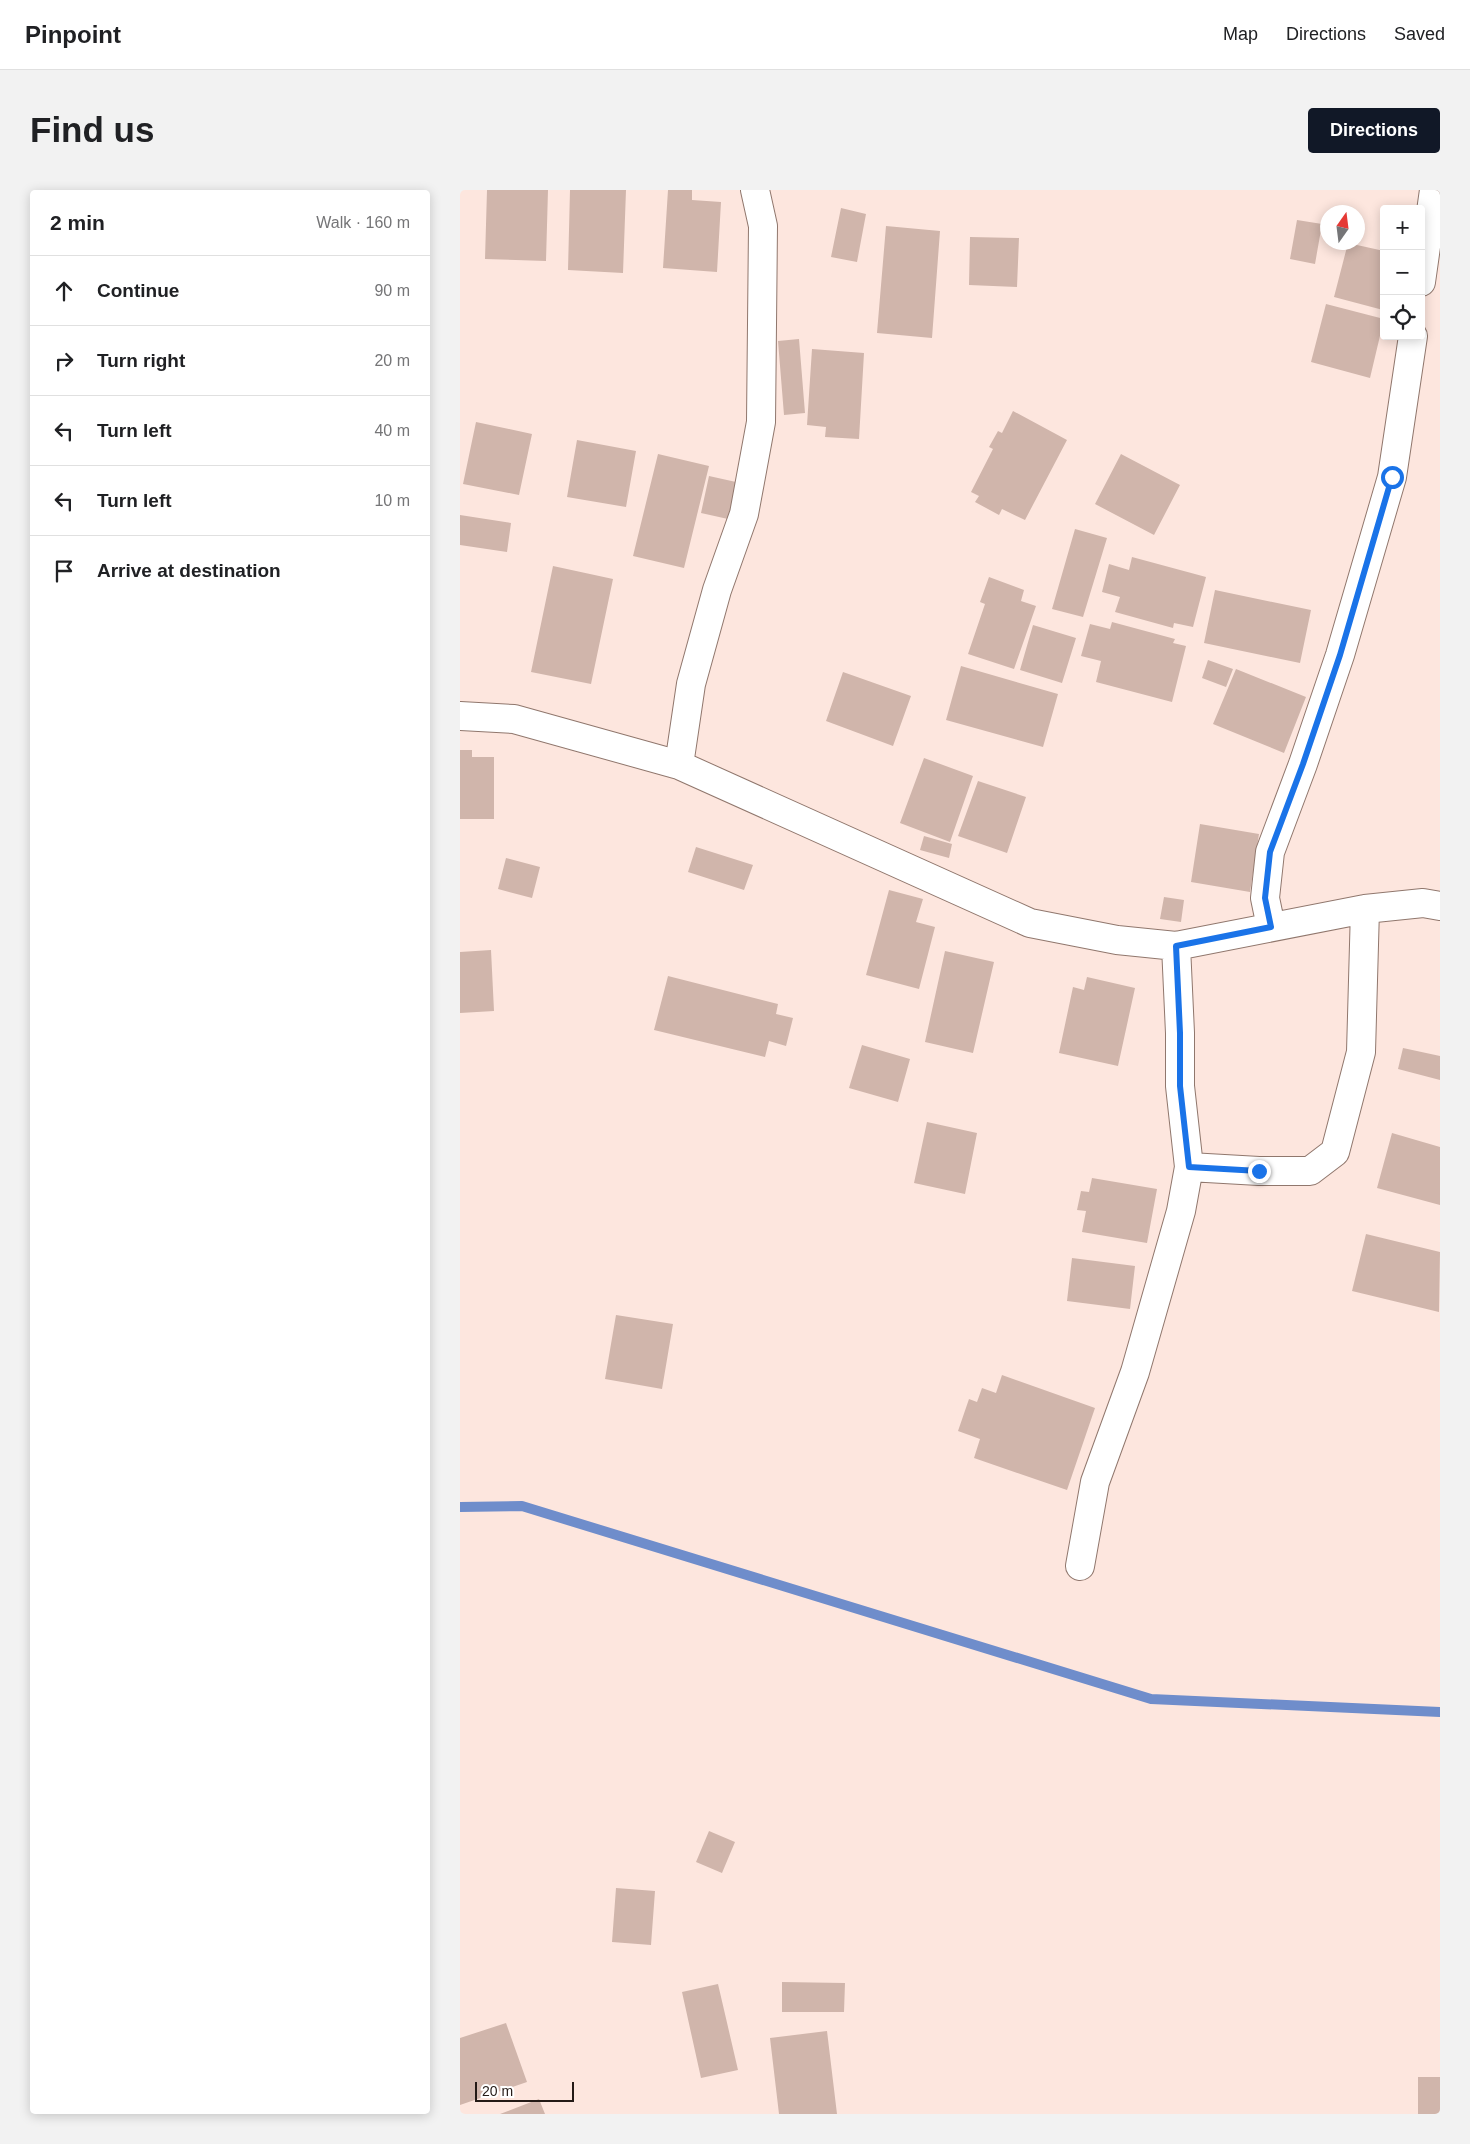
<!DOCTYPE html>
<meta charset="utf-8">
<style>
:root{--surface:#fff;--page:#f2f2f2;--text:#202124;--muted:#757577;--line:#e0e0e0;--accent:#111827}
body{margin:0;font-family:Helvetica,sans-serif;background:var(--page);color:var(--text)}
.controls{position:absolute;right:15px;top:15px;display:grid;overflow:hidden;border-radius:5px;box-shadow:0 2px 12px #0003}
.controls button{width:45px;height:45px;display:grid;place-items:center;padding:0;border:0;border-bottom:1px solid var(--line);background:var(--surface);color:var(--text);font:25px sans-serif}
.compass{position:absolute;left:860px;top:15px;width:45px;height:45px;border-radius:50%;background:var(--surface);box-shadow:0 2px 12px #0003;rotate:14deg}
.scale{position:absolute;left:15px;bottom:12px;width:99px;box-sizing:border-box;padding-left:5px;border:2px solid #241a16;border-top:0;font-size:14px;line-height:18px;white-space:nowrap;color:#241a16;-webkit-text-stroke:4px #fff;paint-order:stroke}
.stop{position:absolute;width:15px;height:15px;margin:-11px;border:4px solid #1a73e8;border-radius:50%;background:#fff}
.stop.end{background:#1a73e8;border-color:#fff;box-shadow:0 1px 5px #0008}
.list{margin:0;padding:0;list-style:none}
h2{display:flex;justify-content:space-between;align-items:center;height:65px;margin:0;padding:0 20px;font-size:21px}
h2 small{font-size:16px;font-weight:400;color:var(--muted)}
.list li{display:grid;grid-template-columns:32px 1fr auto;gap:15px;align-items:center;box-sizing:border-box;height:70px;padding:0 20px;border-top:1px solid var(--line)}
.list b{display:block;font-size:19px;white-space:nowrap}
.list em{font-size:16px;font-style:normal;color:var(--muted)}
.icon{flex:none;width:28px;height:28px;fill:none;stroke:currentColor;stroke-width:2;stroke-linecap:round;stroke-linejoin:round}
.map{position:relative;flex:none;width:980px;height:1924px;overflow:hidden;border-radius:5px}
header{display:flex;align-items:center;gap:30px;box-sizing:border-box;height:70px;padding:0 25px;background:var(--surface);border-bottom:1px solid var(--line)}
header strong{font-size:24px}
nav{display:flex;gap:28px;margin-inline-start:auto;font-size:18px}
.intro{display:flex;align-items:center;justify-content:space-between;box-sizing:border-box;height:120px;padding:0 30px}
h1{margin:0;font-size:35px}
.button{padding:12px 22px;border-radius:5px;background:var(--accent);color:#fff;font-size:18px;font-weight:700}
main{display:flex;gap:30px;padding:0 30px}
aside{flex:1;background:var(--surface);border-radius:5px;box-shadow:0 2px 12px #0003}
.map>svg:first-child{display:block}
</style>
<header>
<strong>Pinpoint</strong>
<nav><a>Map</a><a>Directions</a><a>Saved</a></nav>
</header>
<div class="intro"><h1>Find us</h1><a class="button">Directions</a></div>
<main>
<aside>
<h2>2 min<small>Walk · 160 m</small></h2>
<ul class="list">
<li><svg class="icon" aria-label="ahead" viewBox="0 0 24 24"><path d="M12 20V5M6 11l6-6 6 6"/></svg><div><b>Continue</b></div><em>90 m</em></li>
<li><svg class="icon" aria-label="right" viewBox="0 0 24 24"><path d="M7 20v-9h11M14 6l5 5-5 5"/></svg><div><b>Turn right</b></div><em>20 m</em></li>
<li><svg class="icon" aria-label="left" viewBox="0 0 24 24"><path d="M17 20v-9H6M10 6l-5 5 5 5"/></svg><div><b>Turn left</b></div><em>40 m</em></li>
<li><svg class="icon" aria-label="left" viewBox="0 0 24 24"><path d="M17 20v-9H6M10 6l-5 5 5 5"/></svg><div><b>Turn left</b></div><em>10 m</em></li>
<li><svg class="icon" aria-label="arrive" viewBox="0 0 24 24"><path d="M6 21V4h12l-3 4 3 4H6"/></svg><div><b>Arrive at destination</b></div></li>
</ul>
</aside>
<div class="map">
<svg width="980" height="1924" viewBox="0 0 980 1924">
<rect width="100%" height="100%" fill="#fde6de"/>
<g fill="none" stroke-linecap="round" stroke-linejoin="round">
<path stroke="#6f8dcb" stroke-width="10" d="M0 1317 62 1316 691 1509 980 1522"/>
</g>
<path fill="#d0b5ab" d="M27 0H88L86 71 25 69Z
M110 0H166L163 83 108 80Z
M208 0H232V10L261 12 257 82 203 78Z
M381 18 406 24 397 72 371 67Z
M837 30 862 34 855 74 830 69Z
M426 36 480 41 472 148 417 143Z
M510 47 559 48 557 97 509 95Z
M888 53 924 61 923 120 874 107Z
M866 114 924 129 910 188 851 172Z
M339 149 345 223 324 225 318 151Z
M352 159 404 163 399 249 365 247 366 237 347 235Z
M553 221 607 250 565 330 542 319 539 325 515 312 519 306 511 302 533 259 529 257 538 241 542 243Z
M16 232 72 244 59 305 3 294Z
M117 250 176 261 166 317 107 307Z
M198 264 249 276 224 378 173 366Z
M661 264 720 295 694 345 635 314Z
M249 286 276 292 268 329 241 323Z
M0 325 51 333 47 362 0 355Z
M615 339 647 348 623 427 592 419Z
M672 367 746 387 733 437 714 433 713 438 655 422 660 407 642 402 649 374 669 380Z
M93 376 153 389 131 494 71 482Z
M529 387 564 400 561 411 576 416 554 479 508 464 525 414 520 412Z
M755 400 851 420 840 473 744 453Z
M652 432 715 449 713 453 726 456 712 512 636 492 641 471 621 466 630 434 650 439Z
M573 435 616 448 602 493 560 480Z
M748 470 773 479 766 497 742 488Z
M501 476 598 504 583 557 486 530Z
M776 479 846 507 824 563 753 534Z
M383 482 451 506 433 556 366 531Z
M0 560H12V567H34V629H0Z
M464 568 513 586 490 652 440 633Z
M518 591 566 607 547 663 498 646Z
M740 634 799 644 790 702 731 692Z
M464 646 492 654 489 668 460 660Z
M236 657 293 675 284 700 228 682Z
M46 668 80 677 72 708 38 699Z
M429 700 463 709 456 732 475 737 459 799 406 785Z
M704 707 724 710 721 732 700 729Z
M31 760 34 821 0 823V762Z
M485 761 534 772 513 863 465 852Z
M208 786 318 814 316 824 333 828 326 856 309 851 305 867 194 840Z
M627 787 675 798 658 876 599 863 613 797 624 800Z
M402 855 450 869 438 912 389 898Z
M943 858 980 866V890L938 879Z
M467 932 517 943 505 1004 454 993Z
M932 943 980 957V1015L917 998Z
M632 988 697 999 687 1053 622 1042 626 1021 617 1020 621 1001 629 1002Z
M906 1044 980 1062 979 1122 892 1101Z
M612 1068 675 1076 670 1119 607 1111Z
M156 1125 213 1134 202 1199 145 1189Z
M542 1185 635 1218 607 1300 514 1268 520 1249 498 1241 509 1209 517 1212 522 1198 536 1203Z
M249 1641 275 1652 262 1683 236 1672Z
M156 1698 195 1701 191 1755 152 1752Z
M322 1792 385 1793 384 1822H322Z
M258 1794 278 1880 241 1888 222 1802Z
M46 1833 67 1892 0 1915V1848Z
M367 1841 377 1924H319L310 1848Z
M958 1887H980V1924H958Z
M79 1909 85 1924H40Z"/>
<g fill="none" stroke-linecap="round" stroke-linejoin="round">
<defs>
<path id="minor" d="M961 92 974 0
M0 526 54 529 219 575 570 733 657 750 716 756 905 719 963 713 980 716
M219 575 231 494 257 400 284 324 301 232 303 36 295 0
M811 737 805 708 810 662 843 574 880 465 932 287 953 146
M729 977 799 981H850L875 962 901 862 905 719
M620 1376 635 1292 675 1182 721 1021 729 977 720 896V843L716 756"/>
</defs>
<use href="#minor" stroke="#90776d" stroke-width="30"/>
<use href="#minor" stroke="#fff" stroke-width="28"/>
</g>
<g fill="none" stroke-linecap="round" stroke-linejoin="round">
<path stroke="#1a73e8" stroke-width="6" d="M799 981 729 977 720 896V843L716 756 811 737 805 708 810 662 843 574 880 465 932 287"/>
</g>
</svg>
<div class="controls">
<button>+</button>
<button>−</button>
<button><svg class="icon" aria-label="locate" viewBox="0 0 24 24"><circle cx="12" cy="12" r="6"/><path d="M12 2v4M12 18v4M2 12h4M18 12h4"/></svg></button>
</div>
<svg class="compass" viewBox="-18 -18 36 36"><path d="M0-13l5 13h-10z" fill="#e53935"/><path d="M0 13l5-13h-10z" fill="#757577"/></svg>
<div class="scale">20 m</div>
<div class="stop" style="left:932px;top:287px"></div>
<div class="stop end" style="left:799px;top:981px"></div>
</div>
</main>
